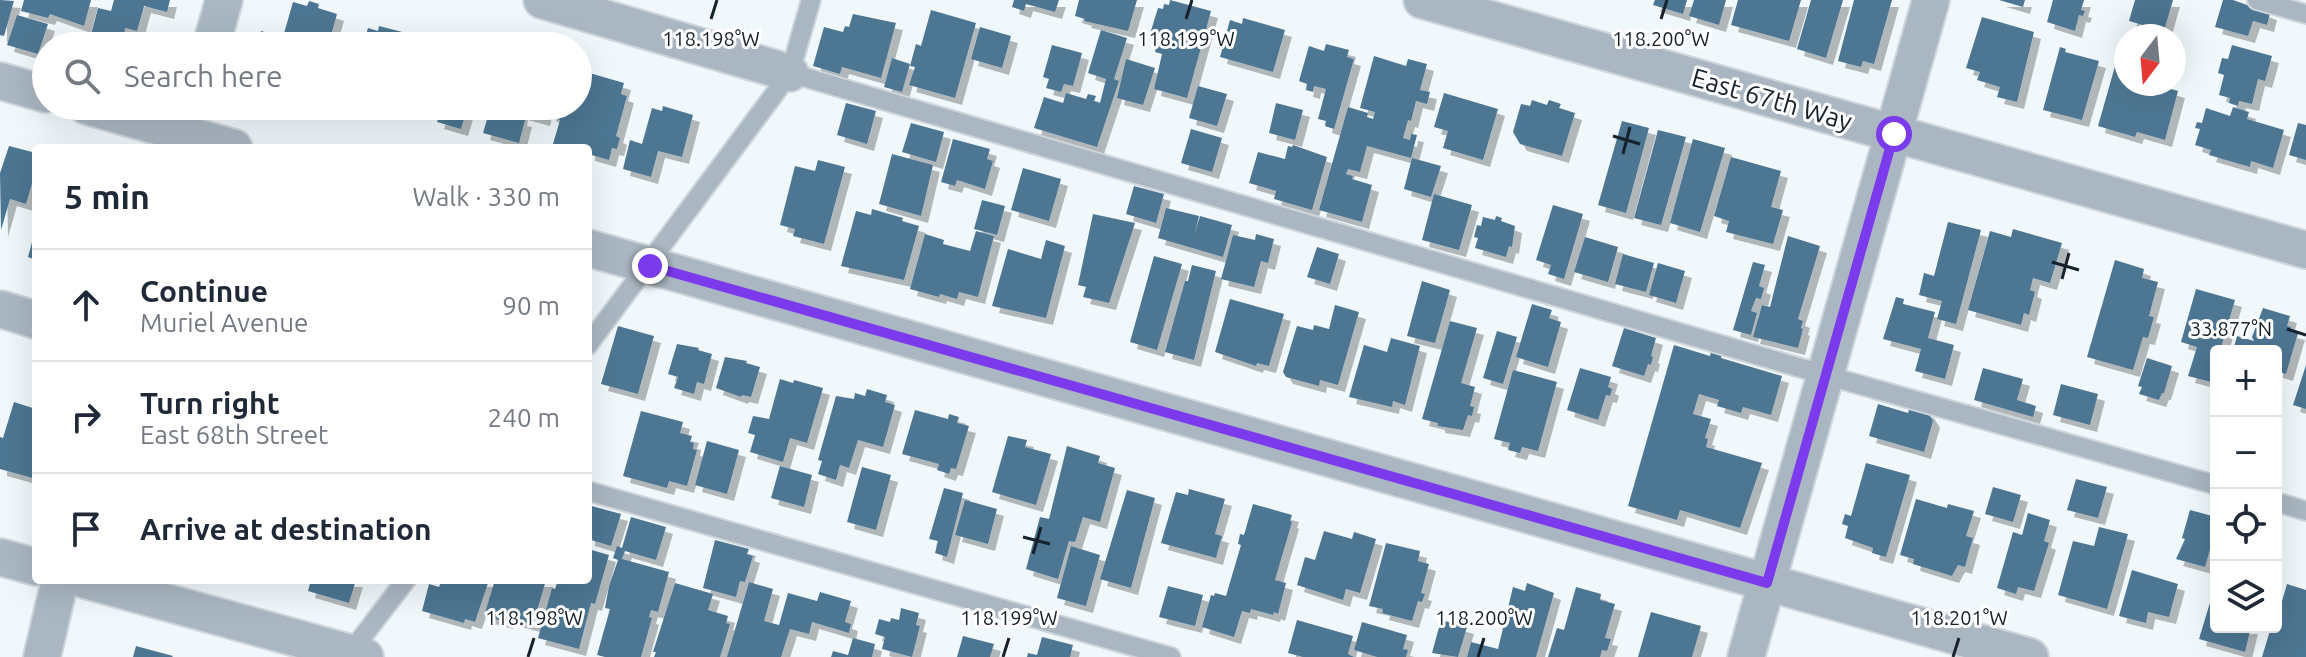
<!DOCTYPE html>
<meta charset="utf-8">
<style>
:root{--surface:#fff;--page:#f6f6f7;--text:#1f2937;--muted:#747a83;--line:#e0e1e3}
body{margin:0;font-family:Ubuntu,sans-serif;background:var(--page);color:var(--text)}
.controls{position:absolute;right:24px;bottom:24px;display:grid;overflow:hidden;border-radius:8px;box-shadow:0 8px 32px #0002}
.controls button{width:72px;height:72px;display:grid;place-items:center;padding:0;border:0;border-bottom:2px solid var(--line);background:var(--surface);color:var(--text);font:40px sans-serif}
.compass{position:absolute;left:2114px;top:24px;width:72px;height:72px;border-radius:50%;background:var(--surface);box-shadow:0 8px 32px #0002;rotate:196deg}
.stop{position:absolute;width:24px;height:24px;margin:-18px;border:6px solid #7c3aed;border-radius:50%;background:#fff}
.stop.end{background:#7c3aed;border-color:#fff;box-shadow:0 2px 8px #0008}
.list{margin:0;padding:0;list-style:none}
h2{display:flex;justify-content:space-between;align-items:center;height:104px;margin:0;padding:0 32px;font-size:34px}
h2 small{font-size:26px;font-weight:400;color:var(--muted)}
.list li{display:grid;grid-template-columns:52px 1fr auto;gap:24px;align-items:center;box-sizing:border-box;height:112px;padding:0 32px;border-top:2px solid var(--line)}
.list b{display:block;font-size:30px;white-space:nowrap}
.list p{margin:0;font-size:26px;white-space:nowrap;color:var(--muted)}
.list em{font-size:26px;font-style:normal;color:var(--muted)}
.icon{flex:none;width:44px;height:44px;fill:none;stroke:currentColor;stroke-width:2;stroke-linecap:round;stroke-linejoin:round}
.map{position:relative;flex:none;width:2306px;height:657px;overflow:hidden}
.search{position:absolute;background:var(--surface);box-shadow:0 8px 32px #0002;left:32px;top:32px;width:560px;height:88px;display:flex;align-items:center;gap:20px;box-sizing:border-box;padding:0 28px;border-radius:44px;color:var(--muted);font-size:30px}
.panel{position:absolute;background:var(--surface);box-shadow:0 8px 32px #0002;left:32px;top:144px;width:560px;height:440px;border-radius:8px}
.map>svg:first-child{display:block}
</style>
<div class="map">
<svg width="2306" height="657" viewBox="0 0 2306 657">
<defs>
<filter id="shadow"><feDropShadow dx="7" dy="7" stdDeviation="0" flood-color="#0004"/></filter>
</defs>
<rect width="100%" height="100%" fill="#f1f8fc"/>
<path fill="#4e7692" filter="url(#shadow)" d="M0 0 14 1 4 36 0 35Z
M24 0H91L84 26 50 14 48 18 21 11Z
M114 0H170L167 12 144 6 137 31 125 28 123 46H88L98 8 111 11Z
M1014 0H1059L1055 12 1026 4 1024 11 1012 7Z
M1079 0H1137L1128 31 1084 21 1085 19 1075 16Z
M1170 0 1211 11 1187 98 1154 89 1162 54 1155 52 1157 44 1151 43 1153 38 1149 37 1158 8 1163 9 1164 4 1169 5Z
M1655 0H1687L1683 14 1653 5Z
M1694 0H1726L1719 25 1689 16Z
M1738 0H1801L1789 41 1731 25Z
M1811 0H1843L1826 58 1797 49Z
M1854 0H1892L1874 64 1863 61 1861 67 1838 61Z
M1999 0H2025L2023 7Z
M2053 0H2084L2081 10 2085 11 2083 16 2079 15 2075 31 2047 22Z
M2135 0H2173L2164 31 2129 21Z
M2223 0H2233L2270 13 2267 25 2253 21 2248 36 2215 27Z
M309 1 319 4 318 8 337 14 328 46H256L261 31 283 37 293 2 307 6Z
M931 10 976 23 955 98 909 85 915 67 910 66 916 44 921 46Z
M853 14 896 23 881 78 842 67 840 74 813 66 824 27 843 32 845 26 849 27Z
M17 15 48 24 38 54 7 45Z
M1982 17 2034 32 2017 102 1997 97 2000 87 1977 80 1980 72 1966 68Z
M1243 18 1285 30 1273 72 1220 57 1230 20 1242 24Z
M379 26 410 34 406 46H363L368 28 378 31Z
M980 27 1011 36 1002 68 971 59Z
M1101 30 1127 38 1114 79 1119 81 1097 147 1034 128 1044 97 1063 103 1066 93 1086 99 1088 94 1096 96 1094 101 1100 103 1106 79 1088 73Z
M1326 44 1349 50 1347 57 1354 59 1334 129 1325 126 1326 121 1318 119 1326 89 1314 86 1313 92 1306 90 1307 84 1299 81 1309 46 1324 51Z
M1052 45 1082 53 1073 86 1064 84 1061 92 1046 88 1049 79 1043 77Z
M2121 45 2126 47V84H2154L2178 91 2165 140 2137 132 2135 137 2098 126Z
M2232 45 2272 56 2265 81 2258 79 2252 104 2239 101 2238 106 2229 103 2230 98 2219 95 2224 75 2218 73 2222 58 2228 59Z
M2060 47 2066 49 2065 52 2099 61 2082 120 2043 110Z
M1374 56 1406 66 1408 59 1427 64 1420 90 1430 92 1427 104 1416 101 1411 121 1408 120 1403 138 1410 140 1411 134 1417 135 1411 158 1367 146 1360 172 1348 169 1346 174 1353 176 1352 179 1372 185 1362 222 1319 210 1348 107 1368 113 1367 117 1373 119 1375 112 1360 108Z
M892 58 910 64 902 92 884 87Z
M1126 59 1155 68 1143 105 1117 98Z
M586 72 624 83 621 94 627 96 616 136 620 138 617 149 612 148 609 160 588 154V148H565L553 144 560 120 549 114 551 106H578V78L584 80Z
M1198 86 1227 94 1217 126 1189 118Z
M1444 93 1498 109 1483 160 1443 148 1448 131 1434 127Z
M1532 100 1547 105 1549 100 1561 104 1559 108 1575 113 1562 156 1520 144 1513 132 1521 104 1530 106Z
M846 103 876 111 867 144 837 135Z
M1276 103 1303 110 1295 140 1269 133Z
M419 106H468L461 129 437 122 440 113Z
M491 106H546L543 119 521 113 520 119 525 120 519 143 483 133Z
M663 106 693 115 682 157 658 151 651 177 623 169 630 140 642 144 652 108 662 111Z
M2233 107 2249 112 2247 119 2284 130 2273 168 2251 161 2250 167 2209 155 2211 150 2195 145 2200 129 2195 128 2197 122 2202 123 2206 108 2230 116Z
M1622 121 1649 128 1626 213 1598 205Z
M911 123 944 132 936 162 902 152Z
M2298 123 2306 125V160L2289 155Z
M1191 129 1222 138 1212 172 1181 163Z
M1658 130 1686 137 1661 225 1634 218Z
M953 139 990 149 987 159 993 161 985 189 957 180 955 186 941 182Z
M1693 139 1725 148 1700 232 1670 223Z
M1293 145 1327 157 1312 210 1274 199 1276 191 1249 183 1258 152 1285 159 1288 146 1292 147Z
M9 146 36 153V170L26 204 10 199 1 230 0 173Z
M892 154 933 165 921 216 879 204Z
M1731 157 1781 171 1771 207 1783 210 1773 244 1726 232 1729 221 1714 216Z
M1412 158 1441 166 1431 197 1404 189Z
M818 160 845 167 824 244 793 236 795 229 780 225 795 166 815 171Z
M1023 168 1061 179 1049 221 1011 210Z
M1134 186 1164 194 1156 223 1126 214Z
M1434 194 1472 205 1459 250 1422 240Z
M982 200 1005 206 997 235 974 229Z
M1553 205 1583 214 1564 279 1548 274 1551 265 1536 260Z
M1166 208 1199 216 1194 236 1200 216 1232 225 1223 257 1158 238Z
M872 209 903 218 902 221 919 226 904 280 841 266 856 211 871 215Z
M1093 214 1135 223 1109 303 1083 297 1086 287 1078 285Z
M1496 216 1502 218 1501 221 1515 226 1512 247 1509 246 1506 257 1475 248 1478 238 1474 237 1477 225 1481 226 1483 217 1495 220Z
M1948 222 1981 230 1956 324 1937 319 1942 301 1919 295 1924 273 1934 276Z
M2013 229 2062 243 2050 283 2033 278 2030 290 2035 292 2029 315 2024 313 2021 325 1968 310 1990 231 2011 237Z
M35 231H36V260L28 257Z
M976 231 994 236 978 297 959 292 957 299 940 294 939 297 910 289 925 234 944 240 943 244 970 251Z
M1256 234 1274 239 1268 263 1261 261 1254 287 1221 279 1233 235 1255 240Z
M1788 236 1820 246 1798 319 1803 321 1801 328 1803 329 1798 348 1753 337 1762 305 1770 307Z
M1585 237 1618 247 1608 282 1574 272Z
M1046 240 1065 246 1046 318 992 306 1008 249 1041 259Z
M1317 247 1339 254 1330 284 1307 277Z
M1623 254 1654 263 1646 292 1615 284Z
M1154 256 1182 264 1157 350 1130 342Z
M2115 260 2144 269 2142 278 2158 282 2149 316 2154 317 2148 338 2143 337 2133 370 2087 357Z
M1753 262 1765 265 1759 286 1764 288 1761 299 1756 298 1751 311 1757 313 1751 335 1733 330Z
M1658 263 1685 271 1676 303 1649 295Z
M1192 265 1216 271 1194 360 1165 352 1185 281H1188Z
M1422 281 1450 290 1435 343 1407 336Z
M2196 289 2235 300 2220 351H2216V366L2211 382 2188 376 2197 347 2181 342Z
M1896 297 1904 299 1903 304 1935 312 1928 338 1954 345 1945 379 1915 371 1921 349 1883 339Z
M1230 299 1284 314 1269 366 1257 363 1256 366 1215 352Z
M1532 304 1552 310 1549 318 1561 322 1548 367 1516 357Z
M1335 305 1359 312 1338 385 1320 380 1319 386 1286 377 1283 372 1297 326 1313 330 1314 325 1329 329Z
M2263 308 2290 316 2287 326 2291 327 2290 331 2298 333 2286 374 2276 371V351H2233L2237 336 2254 341 2252 337Z
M1450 321 1477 328 1461 383 1475 387 1470 406 1474 407 1472 416 1468 415 1463 430 1438 426V423L1422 419Z
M618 326 654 336 638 394 601 384Z
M1624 328 1656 338 1651 356 1653 357 1651 365 1648 364 1644 376 1612 366Z
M1497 331 1517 337 1503 384 1483 378Z
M1391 338 1420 346 1405 405 1393 401 1392 407 1349 397 1364 345 1387 352Z
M677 344 699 348 698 350 712 354 704 384 697 382 694 394 674 388 678 377 668 374Z
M1674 345 1710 356 1711 351 1722 354 1721 358 1782 376 1771 415 1743 407 1741 413 1717 406 1719 400 1699 394 1693 414 1711 419 1705 438 1708 439 1706 447 1762 463 1740 528 1680 510 1677 520 1628 506Z
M725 357 747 361 746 363 760 367 751 397 742 395 741 397 716 388Z
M2147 358 2172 366 2164 393H2162L2159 400 2139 394 2142 387 2138 386Z
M2306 365V409L2293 405Z
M1580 368 1611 377 1608 387 1612 389 1610 396 1606 395 1598 420 1567 410Z
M1983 368 2023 379 2017 400 2036 406 2033 417 1974 400Z
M1513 370 1557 382 1538 451 1522 447 1520 453 1508 450 1510 443 1494 439Z
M780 379 793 383 794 380 823 388 807 443 790 438 783 462 750 452 755 435 748 433 753 416 769 419Z
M2061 384 2098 394 2090 425 2053 415Z
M867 389 887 395 885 402 895 405 883 447 858 440 849 468 840 465 836 480 818 474 822 461 818 460 836 396 854 399 855 393 865 396Z
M14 402 36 409V479L0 469V437L3 438Z
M1878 404 1908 413 1910 406 1927 411 1933 421 1924 452 1869 436Z
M915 410 948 419 949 414 959 417 957 423 969 426 956 469 951 468 949 474 937 470 939 464 902 454Z
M641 411 683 422 680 433 692 436 690 442 694 443 693 449 697 450 687 486 669 481 667 488 623 476Z
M1008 436 1027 440 1025 447 1051 454 1036 505 992 492Z
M707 441 739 450 727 494 695 485Z
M1067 446 1100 456 1098 463 1115 468 1100 522 1083 517 1075 542 1069 541 1058 579 1026 569 1040 517 1049 519Z
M1866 463 1910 475 1886 557 1872 553 1873 548 1845 538 1848 526 1842 524 1845 514 1851 516Z
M780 466 812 475 804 507 771 498Z
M862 467 891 475 876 530 847 522Z
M2076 479 2107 487 2098 518 2067 510Z
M1993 487 2021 495 2013 522 1985 514Z
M944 488 963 493 947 557 935 553 938 541 929 539Z
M1189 489 1225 499 1215 534 1222 536 1216 558 1161 543 1176 492 1188 495Z
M1127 490 1155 498 1131 588 1100 579Z
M1916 499 1947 508 1948 504 1974 511 1966 536 1973 538 1965 567 1958 565 1952 576 1913 564 1914 559 1900 555Z
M965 500 997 509 988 544 955 535Z
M1253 504 1292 515 1290 521 1292 522 1275 580 1286 583 1278 614 1274 612 1273 615 1251 609 1250 613 1242 611 1234 637 1202 627 1211 595 1214 596 1215 593 1226 596 1241 545 1238 544 1240 534 1244 535Z
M588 505 621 514 611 546 588 539Z
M2190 510 2216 517V528L2205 567 2176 559 2185 539 2182 538Z
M2028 513 2050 520 2044 541 2049 543 2034 591 2018 587 2016 594 1997 588 2013 532 2022 535Z
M631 517 666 527 656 560 625 551 622 559 669 572 658 612 651 610 649 617 652 618 641 657H605L597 655 610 609 605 608 609 586 618 560 613 558 617 546 622 548Z
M2099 527 2128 534 2107 609 2058 595 2073 541 2094 546Z
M1324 531 1352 539 1354 532 1376 539 1360 593 1346 589 1343 600 1297 585 1305 557 1315 560Z
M715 540 749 549 747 554 753 556 745 582 740 581 736 597 703 588Z
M1386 543 1420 551 1418 561 1429 564 1421 593 1425 594 1422 602 1418 601 1412 621 1382 613 1383 609 1369 606Z
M1071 546 1100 555 1086 606 1057 598Z
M588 549 609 555 595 604 591 603 579 649 538 638 552 588 555 589 558 580H588Z
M2132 570 2178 584 2169 617 2148 612 2146 623 2119 616Z
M311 580H356L349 603 308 591Z
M442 580H489L475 622 465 619 464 623 422 611 429 584 439 587Z
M495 580H546L533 625 507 618 506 622 484 616Z
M749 582 773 589 764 621 779 625 788 593 817 601 820 592 851 601 845 622 851 624 849 633 812 622 809 634 790 629 781 657H727Z
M675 583 713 594 708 610 728 616 726 623 730 624 720 657H654L656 652H653Z
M1527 583 1554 593 1536 657H1467L1471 642 1498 649 1513 587 1525 591Z
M2287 584 2306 590V657H2262L2271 627H2276V609L2280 608Z
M1168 586 1203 595 1195 626 1159 617Z
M2215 586 2216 627H2251L2245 652 2199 639Z
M1576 587 1601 594 1600 600 1615 604 1605 638 1611 639 1607 651 1602 650 1600 657H1548L1557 628 1564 630Z
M901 608 919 613 916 625 920 626 912 657 882 649 885 637 875 634 879 619 890 622 891 618 899 620Z
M1651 612 1701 626 1692 657H1638Z
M1297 620 1353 636 1348 654 1354 657H1303L1288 653Z
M1441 620 1467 627 1458 657 1432 653Z
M1362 622 1407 635 1403 649 1408 650 1406 657H1377L1354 650Z
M963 636 994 644 990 657H957Z
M1042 637 1073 645 1070 657H1027L1028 653 1037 655Z
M853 638 875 644 872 657H831L833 651 848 655Z
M136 646 173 656 172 657H133Z"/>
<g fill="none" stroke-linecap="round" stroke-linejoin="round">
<defs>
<path id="service" d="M2257 0 2306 14
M790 73 1825 375 2216 485
M588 345 790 73 811 0
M588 491 1171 657
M2276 502 2306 511
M350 653 406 580"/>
<path id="minor" d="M542 0 790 73
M1422 0 2306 250
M211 46 224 0
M0 81 46 94
M87 106 234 148
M588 248 2030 657
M0 309 36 320
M0 557 36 567
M85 580 365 657
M42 657 60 580
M1746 657 1931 0"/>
</defs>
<use href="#service" stroke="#ced6db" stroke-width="22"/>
<use href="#minor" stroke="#ced6db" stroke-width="40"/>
<use href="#service" stroke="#aab7c2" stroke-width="18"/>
<use href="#minor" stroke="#aab7c2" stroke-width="36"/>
</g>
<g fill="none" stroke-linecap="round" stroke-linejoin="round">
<path stroke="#7c3aed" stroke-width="10" d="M650 266 1767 583 1894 134"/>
</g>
<path fill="none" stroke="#16222b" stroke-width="3" d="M711 19 717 0M1186 19 1192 0M1661 19 1667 0M1613 136 1640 144M1623 154 1630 127M2052 262 2079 270M2062 279 2069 253M2287 329 2306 335M1023 537 1050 544M1033 554 1041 527M528 657 534 638M1003 657 1009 638M1478 657 1484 638M1953 657 1959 638"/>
<g text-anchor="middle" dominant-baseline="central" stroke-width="6" stroke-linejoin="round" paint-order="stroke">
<g font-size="26" fill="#16222b" stroke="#fff">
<text transform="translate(1772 99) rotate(16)">East 67th Way</text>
</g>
</g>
<g font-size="20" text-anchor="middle" fill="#16222b" stroke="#fff" stroke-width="6" stroke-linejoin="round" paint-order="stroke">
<text x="711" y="46">118.198°W</text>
<text x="1186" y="46">118.199°W</text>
<text x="1661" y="46">118.200°W</text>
<text x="2231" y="336">33.877°N</text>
<text x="534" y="625">118.198°W</text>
<text x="1009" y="625">118.199°W</text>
<text x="1484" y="625">118.200°W</text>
<text x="1959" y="625">118.201°W</text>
</g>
</svg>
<div class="controls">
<button>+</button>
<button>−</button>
<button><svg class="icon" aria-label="locate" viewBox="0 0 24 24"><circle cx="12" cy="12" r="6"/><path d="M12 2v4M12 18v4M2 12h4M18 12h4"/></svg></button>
<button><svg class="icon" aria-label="layers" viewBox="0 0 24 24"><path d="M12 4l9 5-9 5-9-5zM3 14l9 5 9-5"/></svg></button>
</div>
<svg class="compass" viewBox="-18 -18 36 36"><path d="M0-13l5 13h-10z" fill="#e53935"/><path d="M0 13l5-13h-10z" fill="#747a83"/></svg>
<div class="stop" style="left:1894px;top:134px"></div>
<div class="stop end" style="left:650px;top:266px"></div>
<div class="search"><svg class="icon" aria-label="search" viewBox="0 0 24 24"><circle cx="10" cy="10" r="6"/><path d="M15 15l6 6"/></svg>Search here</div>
<section class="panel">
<h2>5 min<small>Walk · 330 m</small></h2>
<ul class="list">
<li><svg class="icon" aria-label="ahead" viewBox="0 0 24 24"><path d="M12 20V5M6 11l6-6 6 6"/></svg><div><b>Continue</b><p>Muriel Avenue</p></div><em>90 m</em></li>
<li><svg class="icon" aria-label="right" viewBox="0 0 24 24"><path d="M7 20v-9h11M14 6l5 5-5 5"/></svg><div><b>Turn right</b><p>East 68th Street</p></div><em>240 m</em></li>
<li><svg class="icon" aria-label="arrive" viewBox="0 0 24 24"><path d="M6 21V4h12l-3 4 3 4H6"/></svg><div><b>Arrive at destination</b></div></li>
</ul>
</section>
</div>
